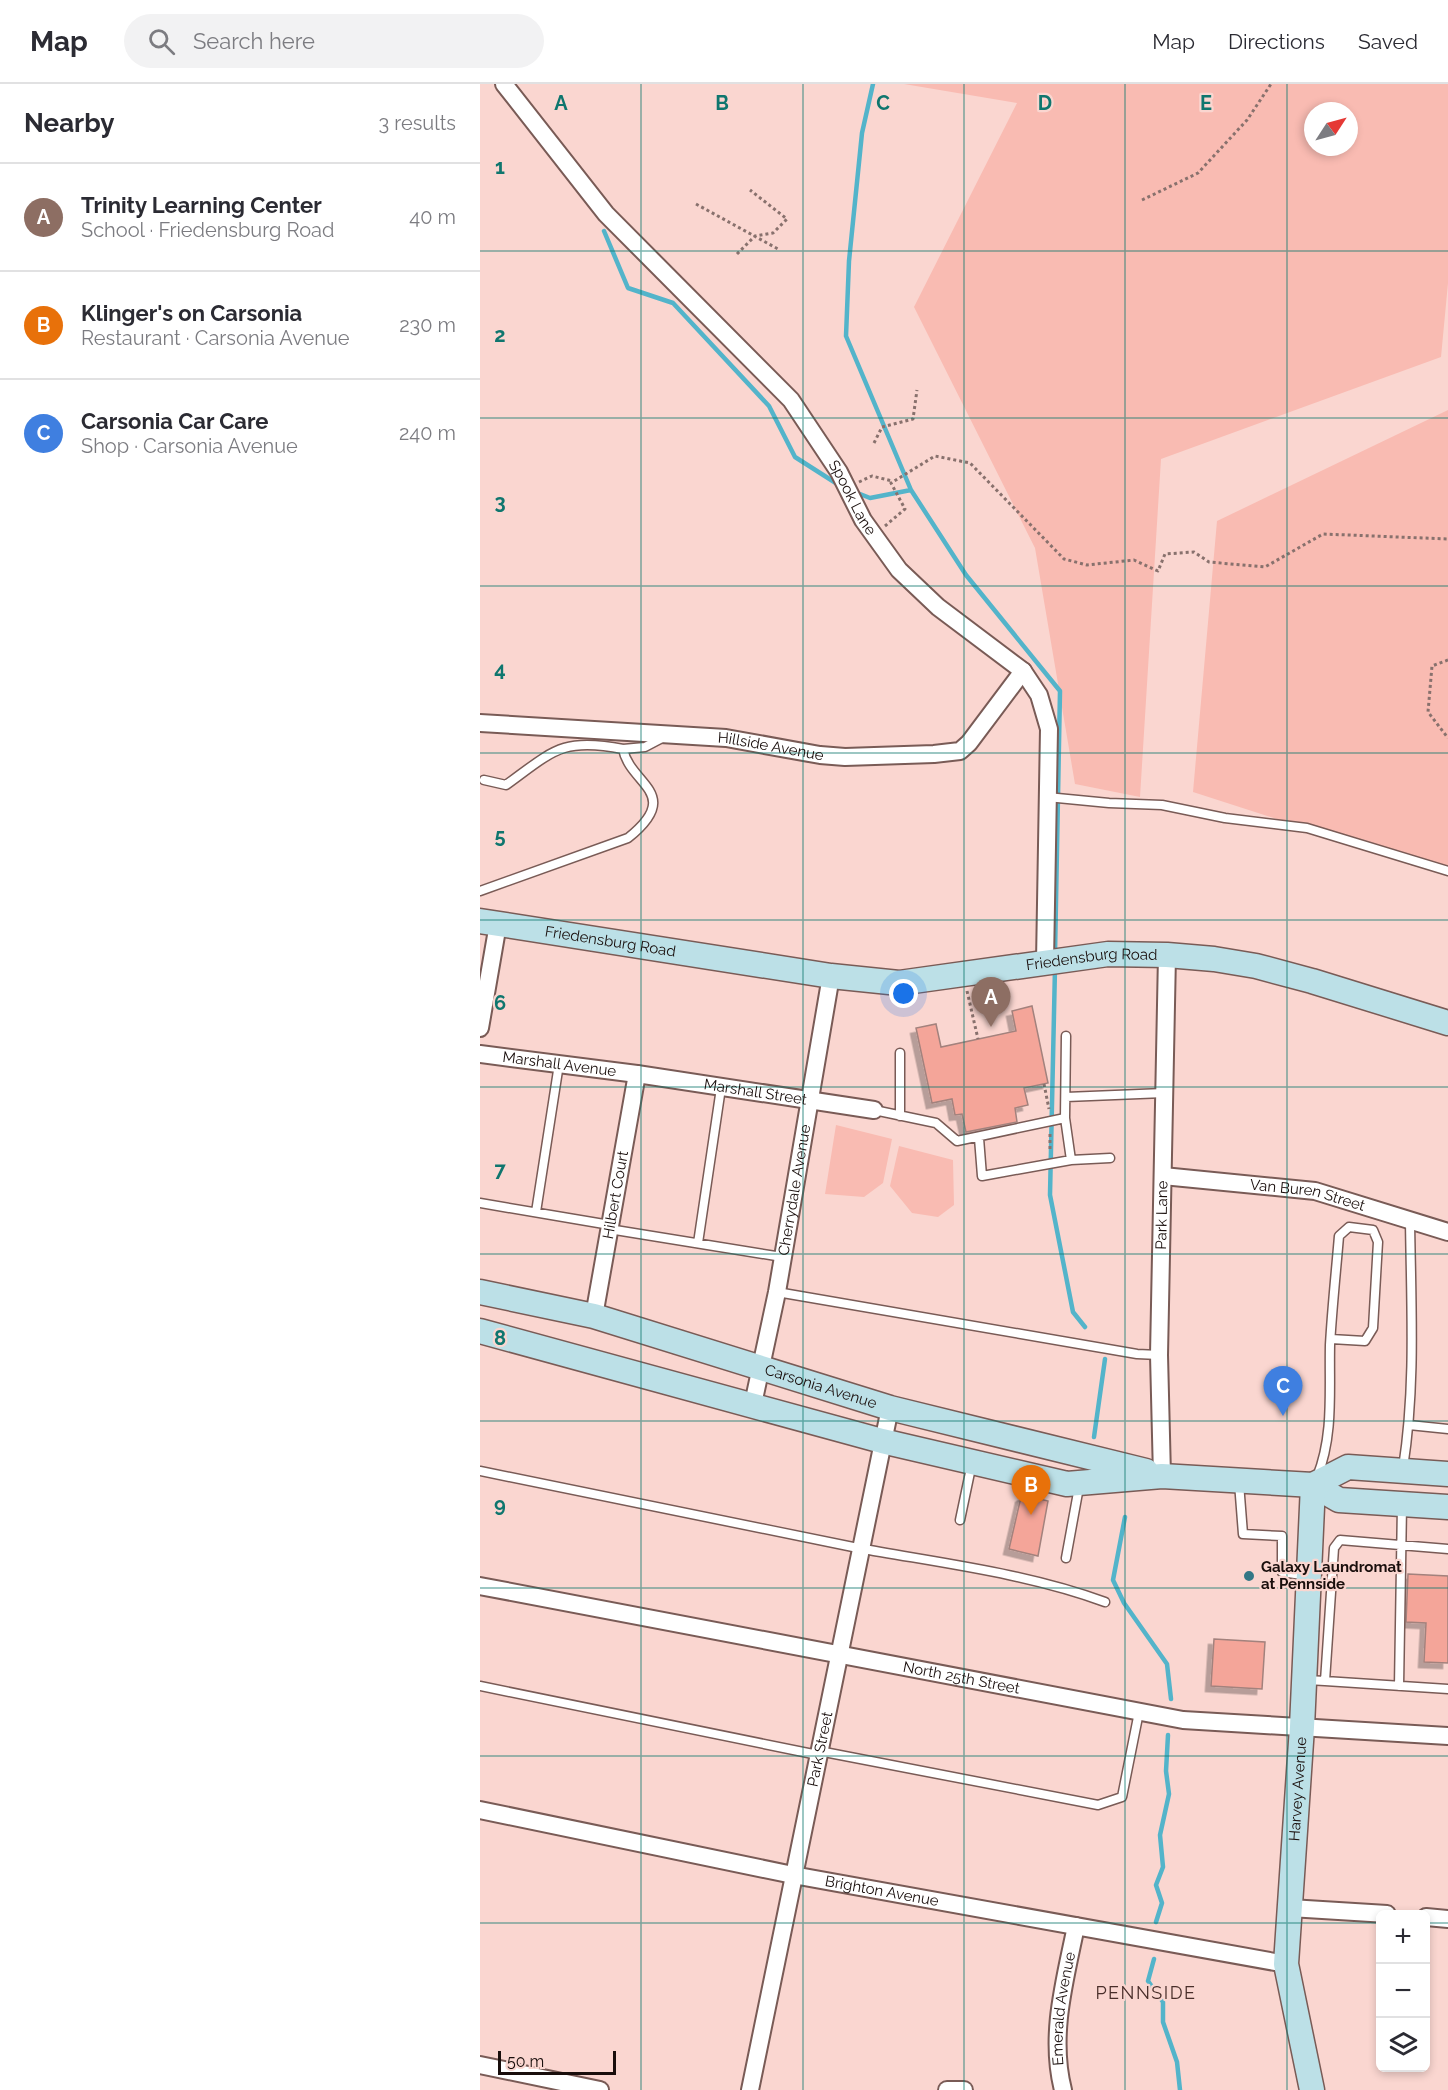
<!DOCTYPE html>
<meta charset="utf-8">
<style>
:root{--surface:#fff;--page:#f2f2f3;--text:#2b2b33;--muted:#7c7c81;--line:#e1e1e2;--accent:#337786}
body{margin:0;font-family:Raleway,sans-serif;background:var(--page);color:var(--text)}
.controls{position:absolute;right:18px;bottom:18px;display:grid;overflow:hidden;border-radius:9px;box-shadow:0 3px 9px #0003}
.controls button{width:54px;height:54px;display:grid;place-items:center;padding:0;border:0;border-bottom:2px solid var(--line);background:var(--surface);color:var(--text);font:30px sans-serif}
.compass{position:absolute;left:824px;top:18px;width:54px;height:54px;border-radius:50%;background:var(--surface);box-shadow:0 3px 9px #0003;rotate:54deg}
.scale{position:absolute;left:18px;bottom:15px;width:118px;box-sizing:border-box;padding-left:6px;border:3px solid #190e0c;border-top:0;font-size:16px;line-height:21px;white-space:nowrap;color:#190e0c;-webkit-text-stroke:4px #fad6d0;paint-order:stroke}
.you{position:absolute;left:424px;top:910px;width:21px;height:21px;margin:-15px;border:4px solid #fff;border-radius:50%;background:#1a73e8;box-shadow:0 0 0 9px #1a73e833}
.badge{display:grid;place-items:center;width:39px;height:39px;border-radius:50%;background:var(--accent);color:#fff;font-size:20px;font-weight:700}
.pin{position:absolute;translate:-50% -50px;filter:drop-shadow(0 2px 3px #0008)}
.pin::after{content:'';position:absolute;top:32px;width:21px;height:18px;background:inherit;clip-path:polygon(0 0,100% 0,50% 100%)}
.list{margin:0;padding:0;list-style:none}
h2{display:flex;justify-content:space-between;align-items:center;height:78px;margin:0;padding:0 24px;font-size:26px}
h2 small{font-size:20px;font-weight:400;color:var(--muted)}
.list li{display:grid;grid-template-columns:39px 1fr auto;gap:18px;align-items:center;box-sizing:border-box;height:108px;padding:0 24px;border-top:2px solid var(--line)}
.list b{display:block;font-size:22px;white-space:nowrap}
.list p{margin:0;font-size:20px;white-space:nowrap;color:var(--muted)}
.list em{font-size:20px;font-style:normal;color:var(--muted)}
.icon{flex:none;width:33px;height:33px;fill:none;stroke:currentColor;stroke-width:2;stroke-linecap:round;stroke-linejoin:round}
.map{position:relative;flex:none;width:968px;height:2006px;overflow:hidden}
header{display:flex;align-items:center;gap:36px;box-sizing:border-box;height:84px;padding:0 30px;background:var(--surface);border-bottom:2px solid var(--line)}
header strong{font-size:28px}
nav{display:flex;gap:33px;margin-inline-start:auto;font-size:21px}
.search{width:420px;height:54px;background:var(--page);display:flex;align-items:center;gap:15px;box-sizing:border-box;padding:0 21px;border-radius:33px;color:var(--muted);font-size:22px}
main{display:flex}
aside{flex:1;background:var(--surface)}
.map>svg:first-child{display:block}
</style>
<header>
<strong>Map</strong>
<div class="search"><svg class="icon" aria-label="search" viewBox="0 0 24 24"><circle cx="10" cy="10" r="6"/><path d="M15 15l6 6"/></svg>Search here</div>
<nav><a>Map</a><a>Directions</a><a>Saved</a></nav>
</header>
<main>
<aside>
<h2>Nearby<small>3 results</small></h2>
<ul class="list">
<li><span class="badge" style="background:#8d6e63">A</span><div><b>Trinity Learning Center</b><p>School · Friedensburg Road</p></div><em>40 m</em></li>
<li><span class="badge" style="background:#e8710a">B</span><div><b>Klinger's on Carsonia</b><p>Restaurant · Carsonia Avenue</p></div><em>230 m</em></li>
<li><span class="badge" style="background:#3f7fe0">C</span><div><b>Carsonia Car Care</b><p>Shop · Carsonia Avenue</p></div><em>240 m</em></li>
</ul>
</aside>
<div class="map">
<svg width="968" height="2006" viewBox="0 0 968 2006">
<defs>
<filter id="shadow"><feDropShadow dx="-5.5" dy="5.5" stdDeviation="0" flood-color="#0004"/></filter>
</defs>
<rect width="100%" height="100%" fill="#fad6d0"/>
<path fill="#f9bbb2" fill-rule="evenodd" d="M424 0H968V199L961 273 681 375 660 713 595 700 555 464 434 223 537 19ZM833 27H869V63H833Z
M968 326V790L713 708 737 437Z
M356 1041 412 1055 403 1099 384 1113 345 1110Z
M419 1062 473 1076 474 1121 458 1133 432 1129 410 1102Z"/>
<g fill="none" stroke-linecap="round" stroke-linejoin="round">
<path stroke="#53b4ca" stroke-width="4.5" d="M393 0 382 49 369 177 366 252 431 406
M124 147 148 204 193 219 289 322 315 373 362 403
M375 408 390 414 431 406 486 491 580 607 575 870
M575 884 570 1111 593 1228 605 1243
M614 1353 625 1275
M645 1433 633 1496 644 1519 687 1580 691 1615
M676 1838 682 1819 676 1801 683 1783 680 1751 689 1710 686 1687 688 1651
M674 1875 668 1897 683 1918V1938L697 1978 700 2006"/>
</g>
<path fill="#f4a599" stroke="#a3827d" stroke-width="1.5" filter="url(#shadow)" d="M552 922 568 999 544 1004 548 1021 535 1024 537 1038 486 1048 482 1030 475 1031 472 1015 452 1019 436 944 456 940 461 963 536 947 532 927Z
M544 1411 568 1417 558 1472 529 1465 541 1413Z
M928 1490 968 1492V1579L944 1578 946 1539 926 1538Z
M734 1555 785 1558 782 1605 731 1602Z"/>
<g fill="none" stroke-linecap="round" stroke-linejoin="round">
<defs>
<path id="lane" d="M4 696 26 701C73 667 82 653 143 665
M567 713 629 719 682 721 745 734 827 744 968 787
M0 807 148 754C204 709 150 701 143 665L165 663 184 653
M586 952 585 1034 591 1076
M420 969V1032
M586 1013 684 1009
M394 1026 456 1039 477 1057 585 1034
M499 1054 502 1092 591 1076 630 1074
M0 1119 130 1141
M56 1128 79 980
M129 1145 302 1173
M218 1159 241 1004
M297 1208 657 1270 679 1271
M929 1341 968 1345
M923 1384C936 1301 931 1219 930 1136
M0 1387C126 1413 252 1439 378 1464 460 1479 546 1489 625 1518
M837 1393C854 1351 849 1306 850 1261 852 1225 856 1188 859 1152L869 1143 893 1146 898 1158 893 1244 885 1257 851 1255
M759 1399 763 1450 802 1452V1488L828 1492
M480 1436 492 1379
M586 1474 599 1403
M827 1596 845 1597 854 1464 860 1456 968 1465
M845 1597 968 1605
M0 1602 338 1671
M919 1602 922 1421
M339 1667 618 1721 642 1713 659 1628"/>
<g id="street">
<path id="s1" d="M24 0 126 130 311 316 359 388 383 436 419 486 458 523 543 587 559 611 569 645 565 878"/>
<path id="s2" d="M0 639 246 654 340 671 365 673 454 670 480 667 489 659 543 587"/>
<path d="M0 944 18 840"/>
<path id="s3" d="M0 970 157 990 394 1026"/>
<path id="s4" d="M683 1092 835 1107 968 1148"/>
<path id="s5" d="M114 1232 157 990"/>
<path id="s6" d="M273 1320 297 1208 351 892"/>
<path id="s7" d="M682 1392 679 1271 687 871"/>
<path id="s8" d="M0 1502 703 1636 968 1652"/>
<path id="s9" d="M0 1726 313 1791 806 1880"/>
<path d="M810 1824 907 1830"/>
<path d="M946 1833 968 1835"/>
<path d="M0 1981 120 2006"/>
<path id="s10" d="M270 2006 410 1324"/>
<path d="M467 2006H484"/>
<path id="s11" d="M583 2006C569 1951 585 1896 596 1842"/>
</g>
<g id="secondary">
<path id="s12" d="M0 837 351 892 419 899 628 870 687 871 734 875 776 882 832 897 968 939"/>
<path id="s13" d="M0 1208 114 1232 410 1324 666 1387"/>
<path d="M0 1247 402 1357 587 1400 682 1392 833 1401 859 1416 968 1423"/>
<path d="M833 1401 868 1383 968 1390"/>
<path id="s14" d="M832 2006 806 1880 822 1643 833 1401"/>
</g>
</defs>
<use href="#lane" stroke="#795b56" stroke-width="11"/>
<use href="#street" stroke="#795b56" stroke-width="20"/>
<use href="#secondary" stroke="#795b56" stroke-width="27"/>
<path stroke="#88716d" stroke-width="3" stroke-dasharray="3 3" stroke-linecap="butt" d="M662 116 718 89 767 36 791 0
M216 120 298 165
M257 170 275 152 293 149 307 135 270 106
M394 359 402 343 433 335 437 306
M379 398 392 392 412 397
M405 442 425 425 411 399 455 372 490 379 584 475 607 481 654 476 678 487 685 470 714 468 729 478 785 483 843 450 968 455
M968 576 952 582 948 628 968 654
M487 907 498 955
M564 1000 569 1025
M570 1050V1067"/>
<use href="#lane" stroke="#fff" stroke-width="8"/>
<use href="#street" stroke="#fff" stroke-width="16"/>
<use href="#secondary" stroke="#bce0e7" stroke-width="24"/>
</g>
<path fill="none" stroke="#0f766e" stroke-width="1.5" stroke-opacity="0.55" d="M161 0V2006M323 0V2006M484 0V2006M645 0V2006M807 0V2006M0 167H968M0 334H968M0 502H968M0 669H968M0 836H968M0 1003H968M0 1170H968M0 1337H968M0 1504H968M0 1672H968M0 1839H900M946 1839H968"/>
<circle fill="#337786" stroke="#fad6d0" stroke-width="2" cx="769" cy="1492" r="6"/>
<g text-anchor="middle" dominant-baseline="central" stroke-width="4.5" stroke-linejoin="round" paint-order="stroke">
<g font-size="15" fill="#190e0c" stroke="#fad6d0">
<text stroke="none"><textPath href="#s1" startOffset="543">Spook Lane</textPath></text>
<text stroke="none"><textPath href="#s2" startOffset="292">Hillside Avenue</textPath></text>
<text stroke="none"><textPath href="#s12" startOffset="132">Friedensburg Road</textPath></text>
<text stroke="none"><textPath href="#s12" startOffset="618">Friedensburg Road</textPath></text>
<text stroke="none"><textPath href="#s3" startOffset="80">Marshall Avenue</textPath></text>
<text stroke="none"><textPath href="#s3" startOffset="278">Marshall Street</textPath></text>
<text stroke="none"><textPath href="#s6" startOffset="218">Cherrydale Avenue</textPath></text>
<text stroke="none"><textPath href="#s5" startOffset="123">Hilbert Court</textPath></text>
<text stroke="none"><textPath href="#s4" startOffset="146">Van Buren Street</textPath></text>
<text stroke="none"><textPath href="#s7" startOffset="261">Park Lane</textPath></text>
<text stroke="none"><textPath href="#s13" startOffset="354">Carsonia Avenue</textPath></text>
<text stroke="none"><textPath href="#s8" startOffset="490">North 25th Street</textPath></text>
<text stroke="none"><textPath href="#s10" startOffset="348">Park Street</textPath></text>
<text stroke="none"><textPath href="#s14" startOffset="304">Harvey Avenue</textPath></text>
<text stroke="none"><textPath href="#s9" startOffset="410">Brighton Avenue</textPath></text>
<text stroke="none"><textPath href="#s11" startOffset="82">Emerald Avenue</textPath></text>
</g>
<g font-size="15" font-weight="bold" fill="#190e0c" stroke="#fad6d0" text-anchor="start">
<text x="781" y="1483">Galaxy Laundromat<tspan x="781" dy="17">at Pennside</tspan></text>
</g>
<g font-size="18" letter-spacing="1.5" fill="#492e2a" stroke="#fad6d0">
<text x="666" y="1908">PENNSIDE</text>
</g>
</g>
<g font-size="20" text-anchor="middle" font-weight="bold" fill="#0f766e" stroke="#fad6d0" stroke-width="4.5" stroke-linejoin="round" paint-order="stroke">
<text x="81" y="26">A</text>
<text x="242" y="26">B</text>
<text x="403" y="26">C</text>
<text x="565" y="26">D</text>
<text x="726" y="26">E</text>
<text x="20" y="90">1</text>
<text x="20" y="258">2</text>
<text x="20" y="425">3</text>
<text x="20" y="592">4</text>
<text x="20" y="759">5</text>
<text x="20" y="926">6</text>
<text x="20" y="1093">7</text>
<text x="20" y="1261">8</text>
<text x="20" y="1428">9</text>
</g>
</svg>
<div class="controls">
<button>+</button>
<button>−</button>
<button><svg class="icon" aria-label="layers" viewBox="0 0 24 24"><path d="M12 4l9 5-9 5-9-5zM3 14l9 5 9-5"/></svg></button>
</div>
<svg class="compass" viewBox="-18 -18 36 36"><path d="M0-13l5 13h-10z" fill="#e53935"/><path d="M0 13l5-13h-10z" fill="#7c7c81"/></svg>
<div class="scale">50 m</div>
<div class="you"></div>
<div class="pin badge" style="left:511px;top:943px;background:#8d6e63">A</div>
<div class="pin badge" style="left:551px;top:1431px;background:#e8710a">B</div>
<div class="pin badge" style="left:803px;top:1332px;background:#3f7fe0">C</div>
</div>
</main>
